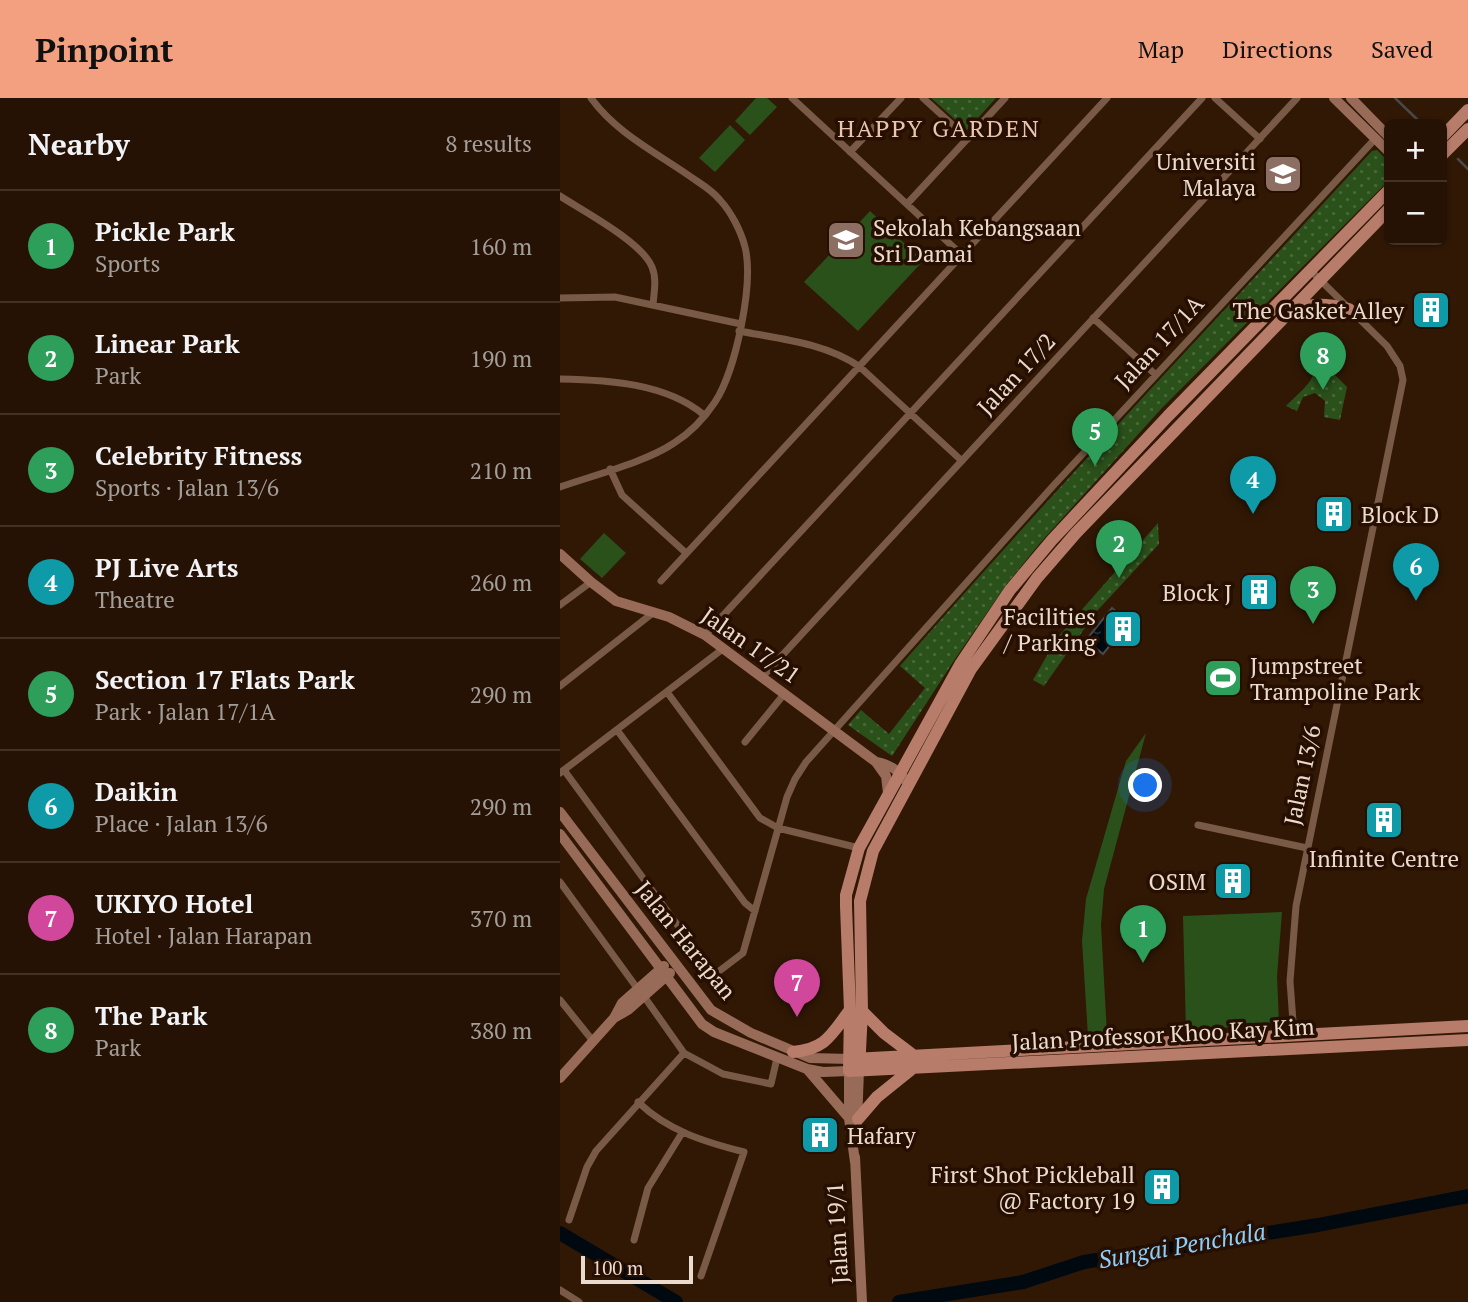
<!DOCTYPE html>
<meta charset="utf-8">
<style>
:root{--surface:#251204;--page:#312013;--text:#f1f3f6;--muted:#a39e9a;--line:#423226;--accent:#f2a080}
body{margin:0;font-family:"PT Serif",serif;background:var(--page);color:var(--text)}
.controls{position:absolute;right:21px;top:21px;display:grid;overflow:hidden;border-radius:10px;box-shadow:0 2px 5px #0004}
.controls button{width:63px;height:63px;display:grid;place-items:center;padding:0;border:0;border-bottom:2px solid var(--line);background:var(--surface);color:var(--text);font:35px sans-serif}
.scale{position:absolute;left:21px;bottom:18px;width:112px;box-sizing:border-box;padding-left:7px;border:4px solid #ebdace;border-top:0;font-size:19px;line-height:24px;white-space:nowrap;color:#ebdace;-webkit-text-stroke:5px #260e00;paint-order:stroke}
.you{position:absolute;left:586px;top:688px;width:24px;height:24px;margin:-18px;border:5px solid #fff;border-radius:50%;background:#1a73e8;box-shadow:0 0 0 10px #1a73e833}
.badge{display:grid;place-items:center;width:46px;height:46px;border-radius:50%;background:var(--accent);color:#fff;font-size:23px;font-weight:700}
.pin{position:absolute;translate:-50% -58px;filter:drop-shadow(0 2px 4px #0008)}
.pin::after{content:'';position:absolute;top:37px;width:24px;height:21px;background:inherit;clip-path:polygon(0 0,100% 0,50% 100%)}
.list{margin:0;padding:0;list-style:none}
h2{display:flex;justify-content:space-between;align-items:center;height:91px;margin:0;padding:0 28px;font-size:30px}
h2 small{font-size:23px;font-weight:400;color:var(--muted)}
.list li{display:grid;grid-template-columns:46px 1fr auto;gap:21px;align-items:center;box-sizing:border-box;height:112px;padding:0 28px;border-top:2px solid var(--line)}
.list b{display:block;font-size:26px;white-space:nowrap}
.list p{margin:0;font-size:23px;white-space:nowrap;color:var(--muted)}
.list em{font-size:23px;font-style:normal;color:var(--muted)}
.map{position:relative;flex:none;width:908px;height:1204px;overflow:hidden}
header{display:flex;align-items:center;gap:42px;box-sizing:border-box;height:98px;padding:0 35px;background:var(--accent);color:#111}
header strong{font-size:33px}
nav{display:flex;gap:38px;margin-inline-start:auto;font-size:24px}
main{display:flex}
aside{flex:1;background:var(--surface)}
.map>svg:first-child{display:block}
</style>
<header>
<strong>Pinpoint</strong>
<nav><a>Map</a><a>Directions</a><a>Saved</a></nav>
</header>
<main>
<aside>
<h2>Nearby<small>8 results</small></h2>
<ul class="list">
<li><span class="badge" style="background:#2e9e5b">1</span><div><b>Pickle Park</b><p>Sports</p></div><em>160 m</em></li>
<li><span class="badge" style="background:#2e9e5b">2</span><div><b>Linear Park</b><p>Park</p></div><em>190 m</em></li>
<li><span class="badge" style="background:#2e9e5b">3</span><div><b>Celebrity Fitness</b><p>Sports · Jalan 13/6</p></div><em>210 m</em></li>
<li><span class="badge" style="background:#0f9aa8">4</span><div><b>PJ Live Arts</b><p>Theatre</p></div><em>260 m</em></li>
<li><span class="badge" style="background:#2e9e5b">5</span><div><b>Section 17 Flats Park</b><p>Park · Jalan 17/1A</p></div><em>290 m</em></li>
<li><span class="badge" style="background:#0f9aa8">6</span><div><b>Daikin</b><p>Place · Jalan 13/6</p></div><em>290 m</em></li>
<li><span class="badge" style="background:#d1479c">7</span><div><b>UKIYO Hotel</b><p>Hotel · Jalan Harapan</p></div><em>370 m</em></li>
<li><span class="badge" style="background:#2e9e5b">8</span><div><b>The Park</b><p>Park</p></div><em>380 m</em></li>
</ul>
</aside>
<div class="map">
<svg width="908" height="1204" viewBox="0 0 908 1204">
<defs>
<pattern id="park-dots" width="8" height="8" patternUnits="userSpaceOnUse" patternTransform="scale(1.75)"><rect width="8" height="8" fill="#2b511b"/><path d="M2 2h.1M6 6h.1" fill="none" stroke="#4a693b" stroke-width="1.8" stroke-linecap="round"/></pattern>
<pattern id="water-ripples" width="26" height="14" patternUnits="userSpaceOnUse" patternTransform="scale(1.75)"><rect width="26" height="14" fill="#010910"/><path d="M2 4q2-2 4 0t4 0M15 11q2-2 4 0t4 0" fill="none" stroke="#262c32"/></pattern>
</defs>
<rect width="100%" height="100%" fill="#311805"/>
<path fill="#2b511b" d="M196 0H207L217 9 190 37 175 23Z
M170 27 185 42 155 74 139 60Z
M310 113 363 163 298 233 244 184Z
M44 435 66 455 42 480 20 461Z
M586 635 544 791 541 827 547 937 528 938 522 843 526 801 566 663Z
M722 814 717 878 719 925 626 933 623 818Z"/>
<path fill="url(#park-dots)" d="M371 0H436L407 32Z
M817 52 829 64V82L601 311 480 445 446 487 395 561 332 658 288 627 301 612 329 636 365 590 340 568C493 393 654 224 812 53Z
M761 261 772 262V274L787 289 780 322 764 319 765 303 755 295 743 299 737 313 726 308C737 296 760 281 753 264Z
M598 425 599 446 536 514 484 588 473 582 497 540Z"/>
<path fill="url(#water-ripples)" stroke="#474849" stroke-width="2" d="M552 510 569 524 543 556 526 542Z"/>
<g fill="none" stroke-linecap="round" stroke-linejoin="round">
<path stroke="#474849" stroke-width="2.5" d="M835 0 862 26
M898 61 908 71"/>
<path stroke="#010910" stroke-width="14" d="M0 1135 116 1204
M339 1204 463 1184 524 1164 758 1127 908 1098"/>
<path stroke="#785a46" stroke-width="7" d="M232 0 403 158
M363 0 408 41
M655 0 700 41
M290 54 341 0
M0 98C23 113 82 144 92 169 97 181 94 194 93 207
M347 106 445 0
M0 200 55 199 181 226
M533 220 596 277
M179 233C221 241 265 245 300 269L402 363
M0 281C48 282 106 285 144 317
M50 371 62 397 126 455
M0 389C34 377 86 364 114 345 130 335 145 319 155 304 176 272 194 185 185 149 181 133 171 114 160 102 152 92 141 86 131 79 97 55 56 35 31 0
M101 483 547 0
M0 507 31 484
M145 537 642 0
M203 578 737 0
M0 588 94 514
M107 594 200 720 218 730 299 750
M57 632 185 805 195 813
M185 644 225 595
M4 672 154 877 183 855 227 699 235 681 246 664 493 388 815 41
M0 675 164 550
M638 727 747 750
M0 784 77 890
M83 897 124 955 163 976 211 986 217 960
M0 902 33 943
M734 937 730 883 736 808 843 282 840 268 827 248 750 172
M78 1004C108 1033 145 1044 184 1054L141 1178
M9 1122 27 1069 36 1053 124 955
M74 1142 88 1090 122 1035
M0 1192 19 1204"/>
<path stroke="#986b58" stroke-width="10" d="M774 0 829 54
M791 0 829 39
M0 456 31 484 56 503 109 519 145 537 316 664C327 666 340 672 345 682
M316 664 326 678 328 695
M0 714 151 912 191 935 250 960 290 961
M0 736 142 926 154 934 247 971 263 974 289 973V1020L295 1064
M54 920 68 912 110 875
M247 971 289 1020
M0 980 54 920 62 905 104 868
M297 1025 299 972
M295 1059 302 1204"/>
<path stroke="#b87c6b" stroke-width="12" d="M882 39 908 12
M882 57 908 31
M829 92 608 318 492 442 450 492 401 565 299 750 286 797V808L290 912 289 973 908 942
M731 213C752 204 768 206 789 211
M302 913 324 935 353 957
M233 954C266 951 271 937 290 912
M293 961 908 928
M299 972 302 913 300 803 313 753 411 571 477 480 516 435 829 111
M298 1021 317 999 353 970"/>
</g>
<defs>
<symbol id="university-square" viewBox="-11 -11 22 22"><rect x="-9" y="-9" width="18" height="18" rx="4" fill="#8d6e63" stroke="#260e00"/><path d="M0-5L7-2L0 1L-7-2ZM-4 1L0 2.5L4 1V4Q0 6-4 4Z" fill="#fff"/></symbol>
<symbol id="school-square" viewBox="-11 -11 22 22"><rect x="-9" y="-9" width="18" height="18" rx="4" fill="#8d6e63" stroke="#260e00"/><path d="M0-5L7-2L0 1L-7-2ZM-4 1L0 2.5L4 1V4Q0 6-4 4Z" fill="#fff"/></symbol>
<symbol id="building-square" viewBox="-11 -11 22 22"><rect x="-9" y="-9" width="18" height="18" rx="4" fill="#0f9aa8" stroke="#260e00"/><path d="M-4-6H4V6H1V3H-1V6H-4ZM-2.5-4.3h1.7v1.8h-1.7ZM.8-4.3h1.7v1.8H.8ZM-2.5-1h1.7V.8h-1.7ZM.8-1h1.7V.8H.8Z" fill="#fff"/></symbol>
<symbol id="stadium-square" viewBox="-11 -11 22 22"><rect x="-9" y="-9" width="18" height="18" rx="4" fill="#2e9e5b" stroke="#260e00"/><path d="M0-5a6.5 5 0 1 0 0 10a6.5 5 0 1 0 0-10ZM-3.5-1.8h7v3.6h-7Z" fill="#fff"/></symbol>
</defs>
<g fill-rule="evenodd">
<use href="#university-square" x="701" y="54" width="44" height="44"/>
<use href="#school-square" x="264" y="120" width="44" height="44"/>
<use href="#building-square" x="849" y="190" width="44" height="44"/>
<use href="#building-square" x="752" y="394" width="44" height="44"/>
<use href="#building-square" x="677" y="472" width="44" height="44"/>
<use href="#building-square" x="541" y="509" width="44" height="44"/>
<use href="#stadium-square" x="641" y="558" width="44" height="44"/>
<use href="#building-square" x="802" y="700" width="44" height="44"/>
<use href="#building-square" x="651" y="761" width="44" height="44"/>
<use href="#building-square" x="238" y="1015" width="44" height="44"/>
<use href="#building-square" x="580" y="1067" width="44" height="44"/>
</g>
<g text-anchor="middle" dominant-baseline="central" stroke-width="7" stroke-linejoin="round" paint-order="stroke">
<g font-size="23" fill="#ebdace" stroke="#260e00" text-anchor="end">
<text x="696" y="63">Universiti<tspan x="696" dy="26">Malaya</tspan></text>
<text x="313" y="129" text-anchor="start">Sekolah Kebangsaan<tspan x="313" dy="26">Sri Damai</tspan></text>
<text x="844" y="212">The Gasket Alley</text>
<text x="801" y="416" text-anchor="start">Block D</text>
<text x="672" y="494">Block J</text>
<text x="536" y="518">Facilities<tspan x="536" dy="26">/ Parking</tspan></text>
<text x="690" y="567" text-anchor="start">Jumpstreet<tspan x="690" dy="26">Trampoline Park</tspan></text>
<text x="824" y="760" text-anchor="middle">Infinite Centre</text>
<text x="646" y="783">OSIM</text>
<text x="287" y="1037" text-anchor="start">Hafary</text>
<text x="575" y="1076">First Shot Pickleball<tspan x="575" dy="26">@ Factory 19</tspan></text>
</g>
<g font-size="23" fill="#ebdace" stroke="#260e00">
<text transform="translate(599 244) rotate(-47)">Jalan 17/1A</text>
<text transform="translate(456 276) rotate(-47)">Jalan 17/2</text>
<text transform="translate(191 547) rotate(35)">Jalan 17/21</text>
<text transform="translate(742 677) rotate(-78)">Jalan 13/6</text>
<text transform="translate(126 842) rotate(51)">Jalan Harapan</text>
<text transform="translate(603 936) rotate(-3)">Jalan Professor Khoo Kay Kim</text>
<text transform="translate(277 1135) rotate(-93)">Jalan 19/1</text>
</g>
<g font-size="24" letter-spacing="2" fill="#e8c5ae" stroke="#260e00">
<text x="379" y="30">HAPPY GARDEN</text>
</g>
<g font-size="24" font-style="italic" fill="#8dcefb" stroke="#260e00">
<text transform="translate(622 1147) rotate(-10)">Sungai Penchala</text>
</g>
</g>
</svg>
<div class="controls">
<button>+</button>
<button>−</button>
</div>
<div class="scale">100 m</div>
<div class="you"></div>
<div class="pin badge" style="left:583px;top:865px;background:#2e9e5b">1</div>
<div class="pin badge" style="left:559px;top:480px;background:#2e9e5b">2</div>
<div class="pin badge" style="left:753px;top:526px;background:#2e9e5b">3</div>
<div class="pin badge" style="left:693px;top:416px;background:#0f9aa8">4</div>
<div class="pin badge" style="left:535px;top:368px;background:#2e9e5b">5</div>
<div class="pin badge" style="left:856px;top:503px;background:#0f9aa8">6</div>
<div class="pin badge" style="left:237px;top:919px;background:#d1479c">7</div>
<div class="pin badge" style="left:763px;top:292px;background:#2e9e5b">8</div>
</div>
</main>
